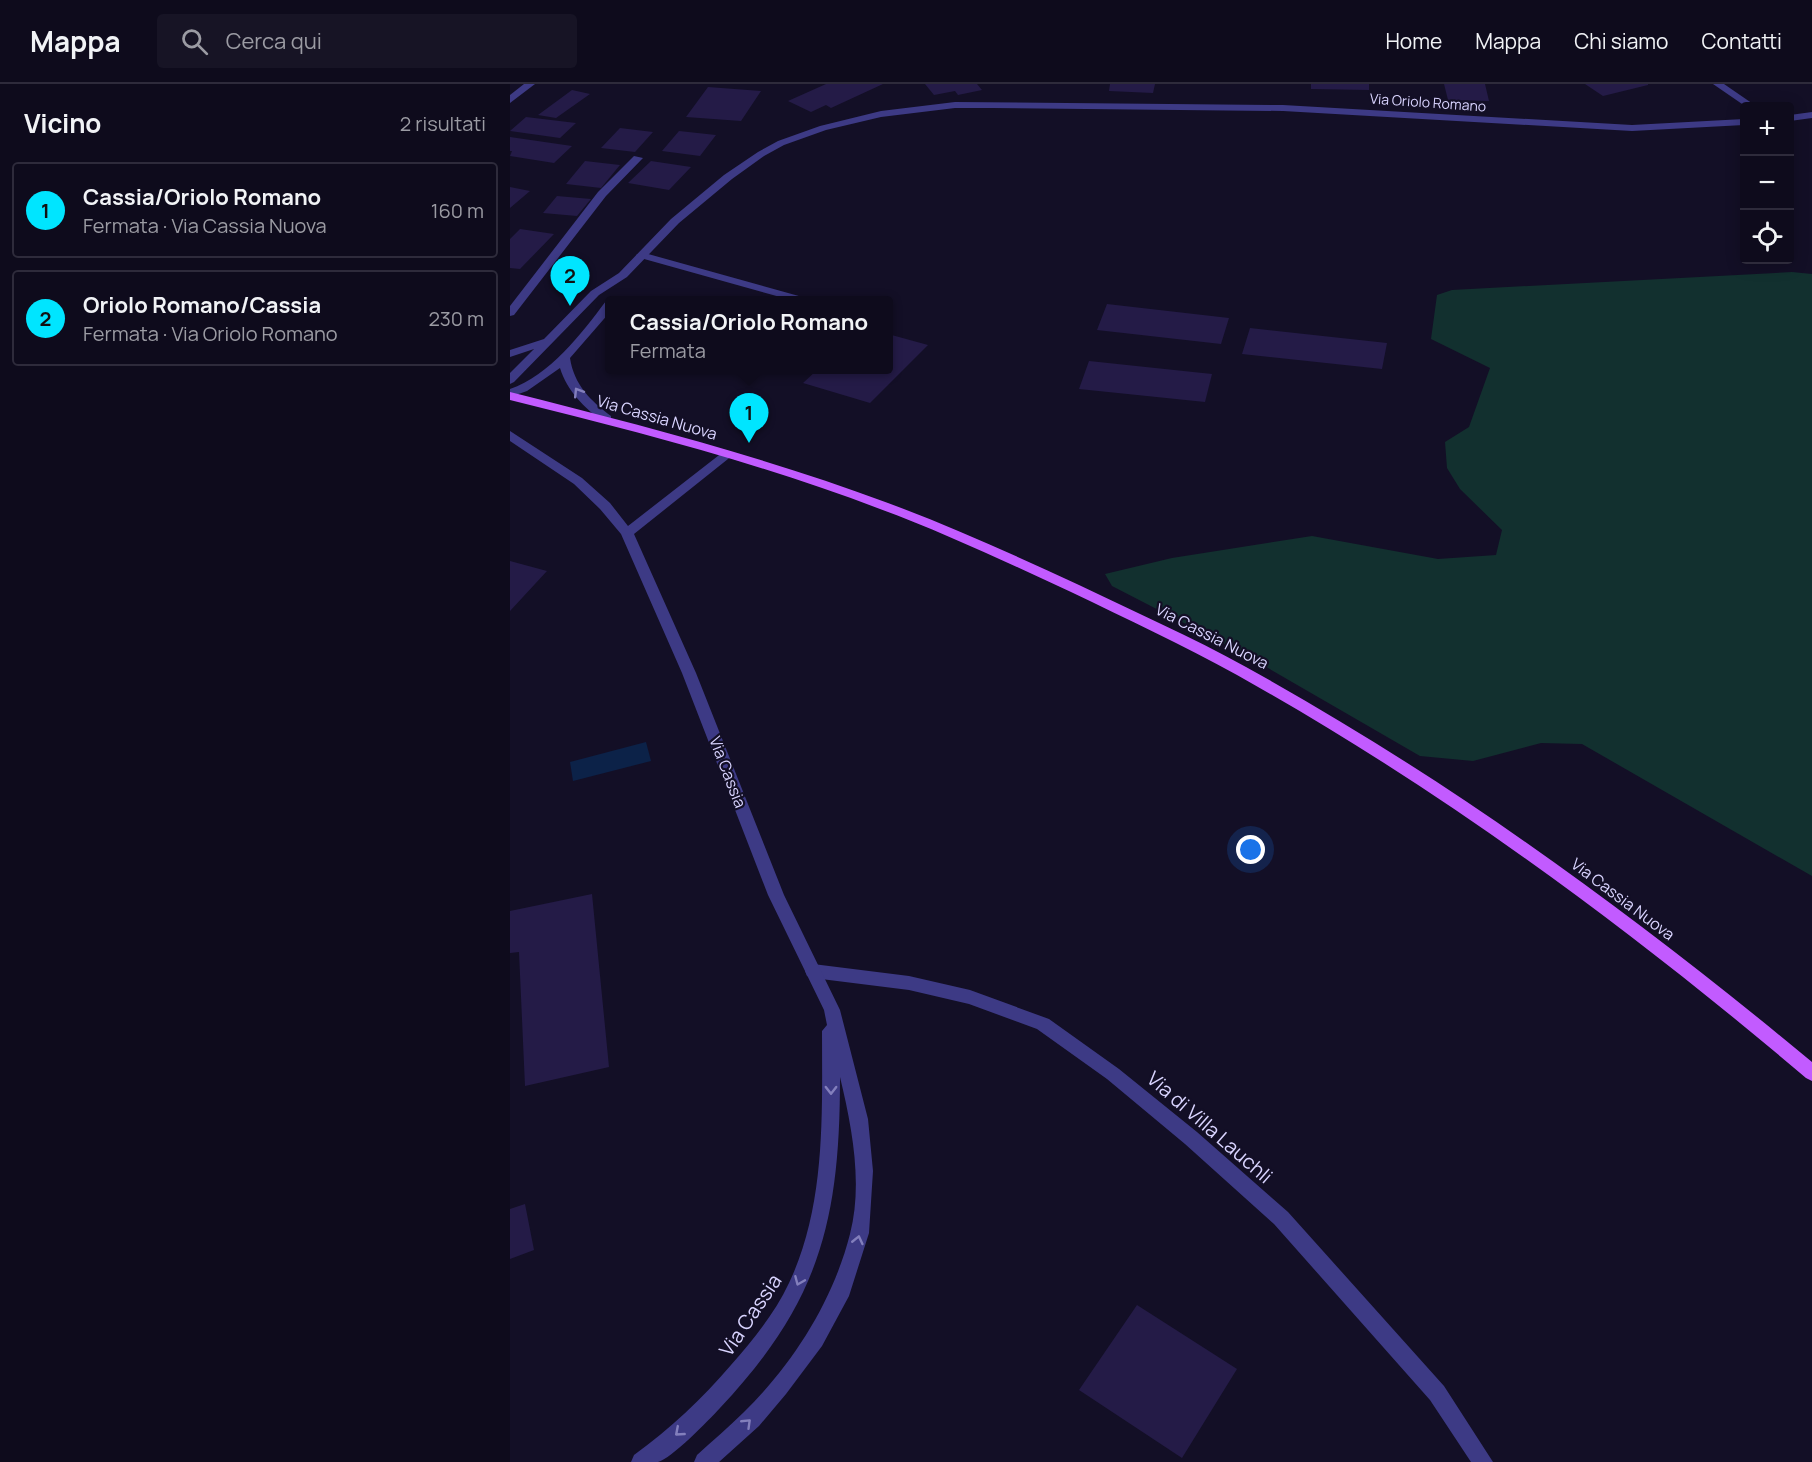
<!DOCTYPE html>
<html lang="it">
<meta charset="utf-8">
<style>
:root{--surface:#0e0b1c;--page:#171425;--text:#f1f3f6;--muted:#9b9ba3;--line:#2e2b3b;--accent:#00e5ff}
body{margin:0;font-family:Manrope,sans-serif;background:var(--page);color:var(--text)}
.controls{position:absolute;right:18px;top:18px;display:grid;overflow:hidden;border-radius:6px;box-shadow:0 3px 15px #0003}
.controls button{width:54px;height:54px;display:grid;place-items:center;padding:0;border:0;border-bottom:2px solid var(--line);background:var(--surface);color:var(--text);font:30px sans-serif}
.you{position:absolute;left:741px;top:766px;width:21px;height:21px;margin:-15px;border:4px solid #fff;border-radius:50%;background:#1a73e8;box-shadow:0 0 0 9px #1a73e833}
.badge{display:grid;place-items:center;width:39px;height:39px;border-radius:50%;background:var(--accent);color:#111;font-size:20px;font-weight:700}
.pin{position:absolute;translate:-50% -50px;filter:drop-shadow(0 2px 3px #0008)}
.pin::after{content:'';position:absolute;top:32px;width:21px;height:18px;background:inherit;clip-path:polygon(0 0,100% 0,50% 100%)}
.popup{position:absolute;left:95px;top:212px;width:288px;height:78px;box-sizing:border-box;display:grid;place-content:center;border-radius:6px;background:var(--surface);filter:drop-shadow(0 2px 4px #0005);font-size:20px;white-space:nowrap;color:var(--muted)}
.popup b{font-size:22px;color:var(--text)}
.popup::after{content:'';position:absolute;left:50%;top:100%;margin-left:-12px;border:12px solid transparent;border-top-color:var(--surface)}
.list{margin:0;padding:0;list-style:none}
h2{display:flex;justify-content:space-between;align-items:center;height:78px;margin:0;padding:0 24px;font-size:26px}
h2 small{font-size:20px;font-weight:400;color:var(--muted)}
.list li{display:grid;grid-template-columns:39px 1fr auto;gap:18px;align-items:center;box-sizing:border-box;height:96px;margin:0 12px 12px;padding:0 12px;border:2px solid var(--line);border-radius:6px}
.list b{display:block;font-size:22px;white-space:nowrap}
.list p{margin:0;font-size:20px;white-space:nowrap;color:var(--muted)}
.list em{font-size:20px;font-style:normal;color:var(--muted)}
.icon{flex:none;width:33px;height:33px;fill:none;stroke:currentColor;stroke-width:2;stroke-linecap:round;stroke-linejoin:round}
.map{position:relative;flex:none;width:1302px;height:1378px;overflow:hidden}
header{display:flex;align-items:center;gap:36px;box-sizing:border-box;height:84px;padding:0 30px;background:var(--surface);border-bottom:2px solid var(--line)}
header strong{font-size:28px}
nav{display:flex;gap:33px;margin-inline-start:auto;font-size:21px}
.search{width:420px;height:54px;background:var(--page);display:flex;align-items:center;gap:15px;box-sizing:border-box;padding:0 21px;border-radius:6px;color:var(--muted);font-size:22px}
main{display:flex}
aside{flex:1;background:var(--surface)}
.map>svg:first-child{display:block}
</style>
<header>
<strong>Mappa</strong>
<div class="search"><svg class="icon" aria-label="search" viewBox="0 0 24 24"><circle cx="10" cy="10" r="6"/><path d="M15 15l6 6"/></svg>Cerca qui</div>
<nav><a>Home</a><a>Mappa</a><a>Chi siamo</a><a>Contatti</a></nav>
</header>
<main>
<aside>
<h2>Vicino<small>2 risultati</small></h2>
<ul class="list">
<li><span class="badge">1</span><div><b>Cassia/Oriolo Romano</b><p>Fermata · Via Cassia Nuova</p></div><em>160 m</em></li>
<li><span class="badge">2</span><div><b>Oriolo Romano/Cassia</b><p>Fermata · Via Oriolo Romano</p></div><em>230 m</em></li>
</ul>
</aside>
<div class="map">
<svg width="1302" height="1378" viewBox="0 0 1302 1378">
<rect width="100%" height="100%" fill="#130f26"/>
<path fill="#12302f" d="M1282 188 1302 190V792L1072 660 1031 659 963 677 910 672 732 569 602 502 595 490 662 474 802 452 928 475 986 471 992 446 950 405 937 384 935 358 959 343 980 284 921 255 927 211 942 206Z"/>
<path fill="#0c2248" d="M136 658 141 677 63 697 60 678Z"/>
<path fill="#241b47" d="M316 0H373L321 24 316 21 301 28 278 17Z
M415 0H467L472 6 448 11 445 7 424 11Z
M600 0H645L643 9 599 7Z
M801 0H859V6L801 5Z
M934 0H975L979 17 938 16Z
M1075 0H1138V1L1093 12Z
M198 3 251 7 231 37 176 33Z
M62 6 80 10 46 34 28 31Z
M16 33 66 39 50 54 0 47Z
M110 44 143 48 125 68 91 64Z
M169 47 206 51 190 72 152 67Z
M0 53 62 62 44 79 0 72 2 67H0Z
M75 77 110 81 91 104 56 100Z
M141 77 181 83 159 106 118 99Z
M0 103 20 107 0 124Z
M47 112 81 115 67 132 33 129Z
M10 145 44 150 10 185 0 184V155Z
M597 220 719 234 711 260 587 246Z
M740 244 877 259 872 285 732 270Z
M378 250 418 261 360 319 293 299 307 286H378Z
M579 277 702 290 695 318 569 305Z
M0 477 37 487 0 527Z
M82 810 99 983 15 1002 9 868 0 869V827Z
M15 1120 24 1166 0 1175V1125Z
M627 1221 727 1285 672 1374 569 1306Z"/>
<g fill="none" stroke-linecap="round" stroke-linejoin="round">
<path fill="#3d3a85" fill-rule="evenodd" d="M131 168 296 214 298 216H281L127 173 126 171Z
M303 880 399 892 460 906 539 935 609 985 687 1048 778 1128 934 1302 983 1378H961L920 1316 764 1140 675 1060 597 995 527 945 459 920 399 906 303 894 297 892 295 887 297 882Z"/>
<path fill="#3d3a85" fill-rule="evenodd" d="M14 0H25L0 19V11Z
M1203 0H1214L1246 22H1235Z
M124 72 133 74 96 112 4 231 0 232V222L88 108Z"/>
<path fill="#3d3a85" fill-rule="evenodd" d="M445 18 773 21 1122 41 1234 35V41L1122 47 773 27 482 24H445L371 33 316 46 274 61 254 72 222 95 169 139 117 193 89 211 4 298 0 300V289L24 265 0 273V266L34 255 81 207 109 189 161 135 214 91 248 68 268 57 310 42 371 27Z
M1302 28V34L1280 37V31Z
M100 216H103H100V228L60 274C64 301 81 317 101 332V338H93C74 323 57 307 50 284L17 307 0 313V305C39 292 72 249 96 217Z
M0 347 72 394 100 419 118 442 213 368 217 367 223 371 124 450 186 589 274 811 330 926 358 1035 363 1087 359 1149 339 1212 312 1262 276 1310 249 1342 209 1378H184L187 1371C202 1357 219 1343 234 1328 283 1280 323 1217 340 1150 353 1100 342 1043 330 993 330 1136 310 1218 210 1324 199 1336 161 1375 148 1378 140 1378 129 1378 121 1378L124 1371C160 1345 192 1315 221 1281 243 1256 265 1229 279 1199 316 1121 312 1031 312 947L317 941 314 926 258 811 172 589 111 450 90 425 64 400 0 357Z"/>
<path fill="#c25bff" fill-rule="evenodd" d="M0 308C127 340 255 373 378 419 443 443 506 472 569 501 625 528 682 553 736 583 939 695 1125 831 1302 978V997L1296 994C1118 843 931 705 727 591 673 561 617 535 561 508 498 479 435 449 370 425 250 379 125 347 0 316Z"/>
</g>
<defs><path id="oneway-chevron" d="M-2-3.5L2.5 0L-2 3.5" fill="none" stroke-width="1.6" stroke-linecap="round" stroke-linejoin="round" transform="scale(1.5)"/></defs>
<g stroke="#837fbc">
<use href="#oneway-chevron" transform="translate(68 308) rotate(-122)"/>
<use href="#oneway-chevron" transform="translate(321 1006) rotate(90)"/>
<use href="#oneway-chevron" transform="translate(348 1156) rotate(-77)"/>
<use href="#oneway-chevron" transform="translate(289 1197) rotate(113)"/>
<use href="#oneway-chevron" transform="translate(237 1339) rotate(-44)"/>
<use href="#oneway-chevron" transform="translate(169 1348) rotate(139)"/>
</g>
<g text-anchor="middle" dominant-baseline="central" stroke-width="4.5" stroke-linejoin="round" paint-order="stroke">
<g font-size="14" fill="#d9d4ff" stroke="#130f26">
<text transform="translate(918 18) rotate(4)">Via Oriolo Romano</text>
</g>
<g font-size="16" fill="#d9d4ff" stroke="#130f26">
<text transform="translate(147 333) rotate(16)">Via Cassia Nuova</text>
<text transform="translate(702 552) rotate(27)">Via Cassia Nuova</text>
<text transform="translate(218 688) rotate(69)">Via Cassia</text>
<text transform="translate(1113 815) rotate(37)">Via Cassia Nuova</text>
</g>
<g font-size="20" fill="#d9d4ff" stroke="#130f26">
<text transform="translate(700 1043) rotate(41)">Via di Villa Lauchli</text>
<text transform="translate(240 1231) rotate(-56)">Via Cassia</text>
</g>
</g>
</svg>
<div class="controls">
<button>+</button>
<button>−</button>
<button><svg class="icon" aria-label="locate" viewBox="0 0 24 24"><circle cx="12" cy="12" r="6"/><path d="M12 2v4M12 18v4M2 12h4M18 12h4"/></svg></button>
</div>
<div class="you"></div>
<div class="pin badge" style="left:239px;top:359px">1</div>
<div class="popup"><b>Cassia/Oriolo Romano</b>Fermata</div>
<div class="pin badge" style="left:60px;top:222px">2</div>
</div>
</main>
